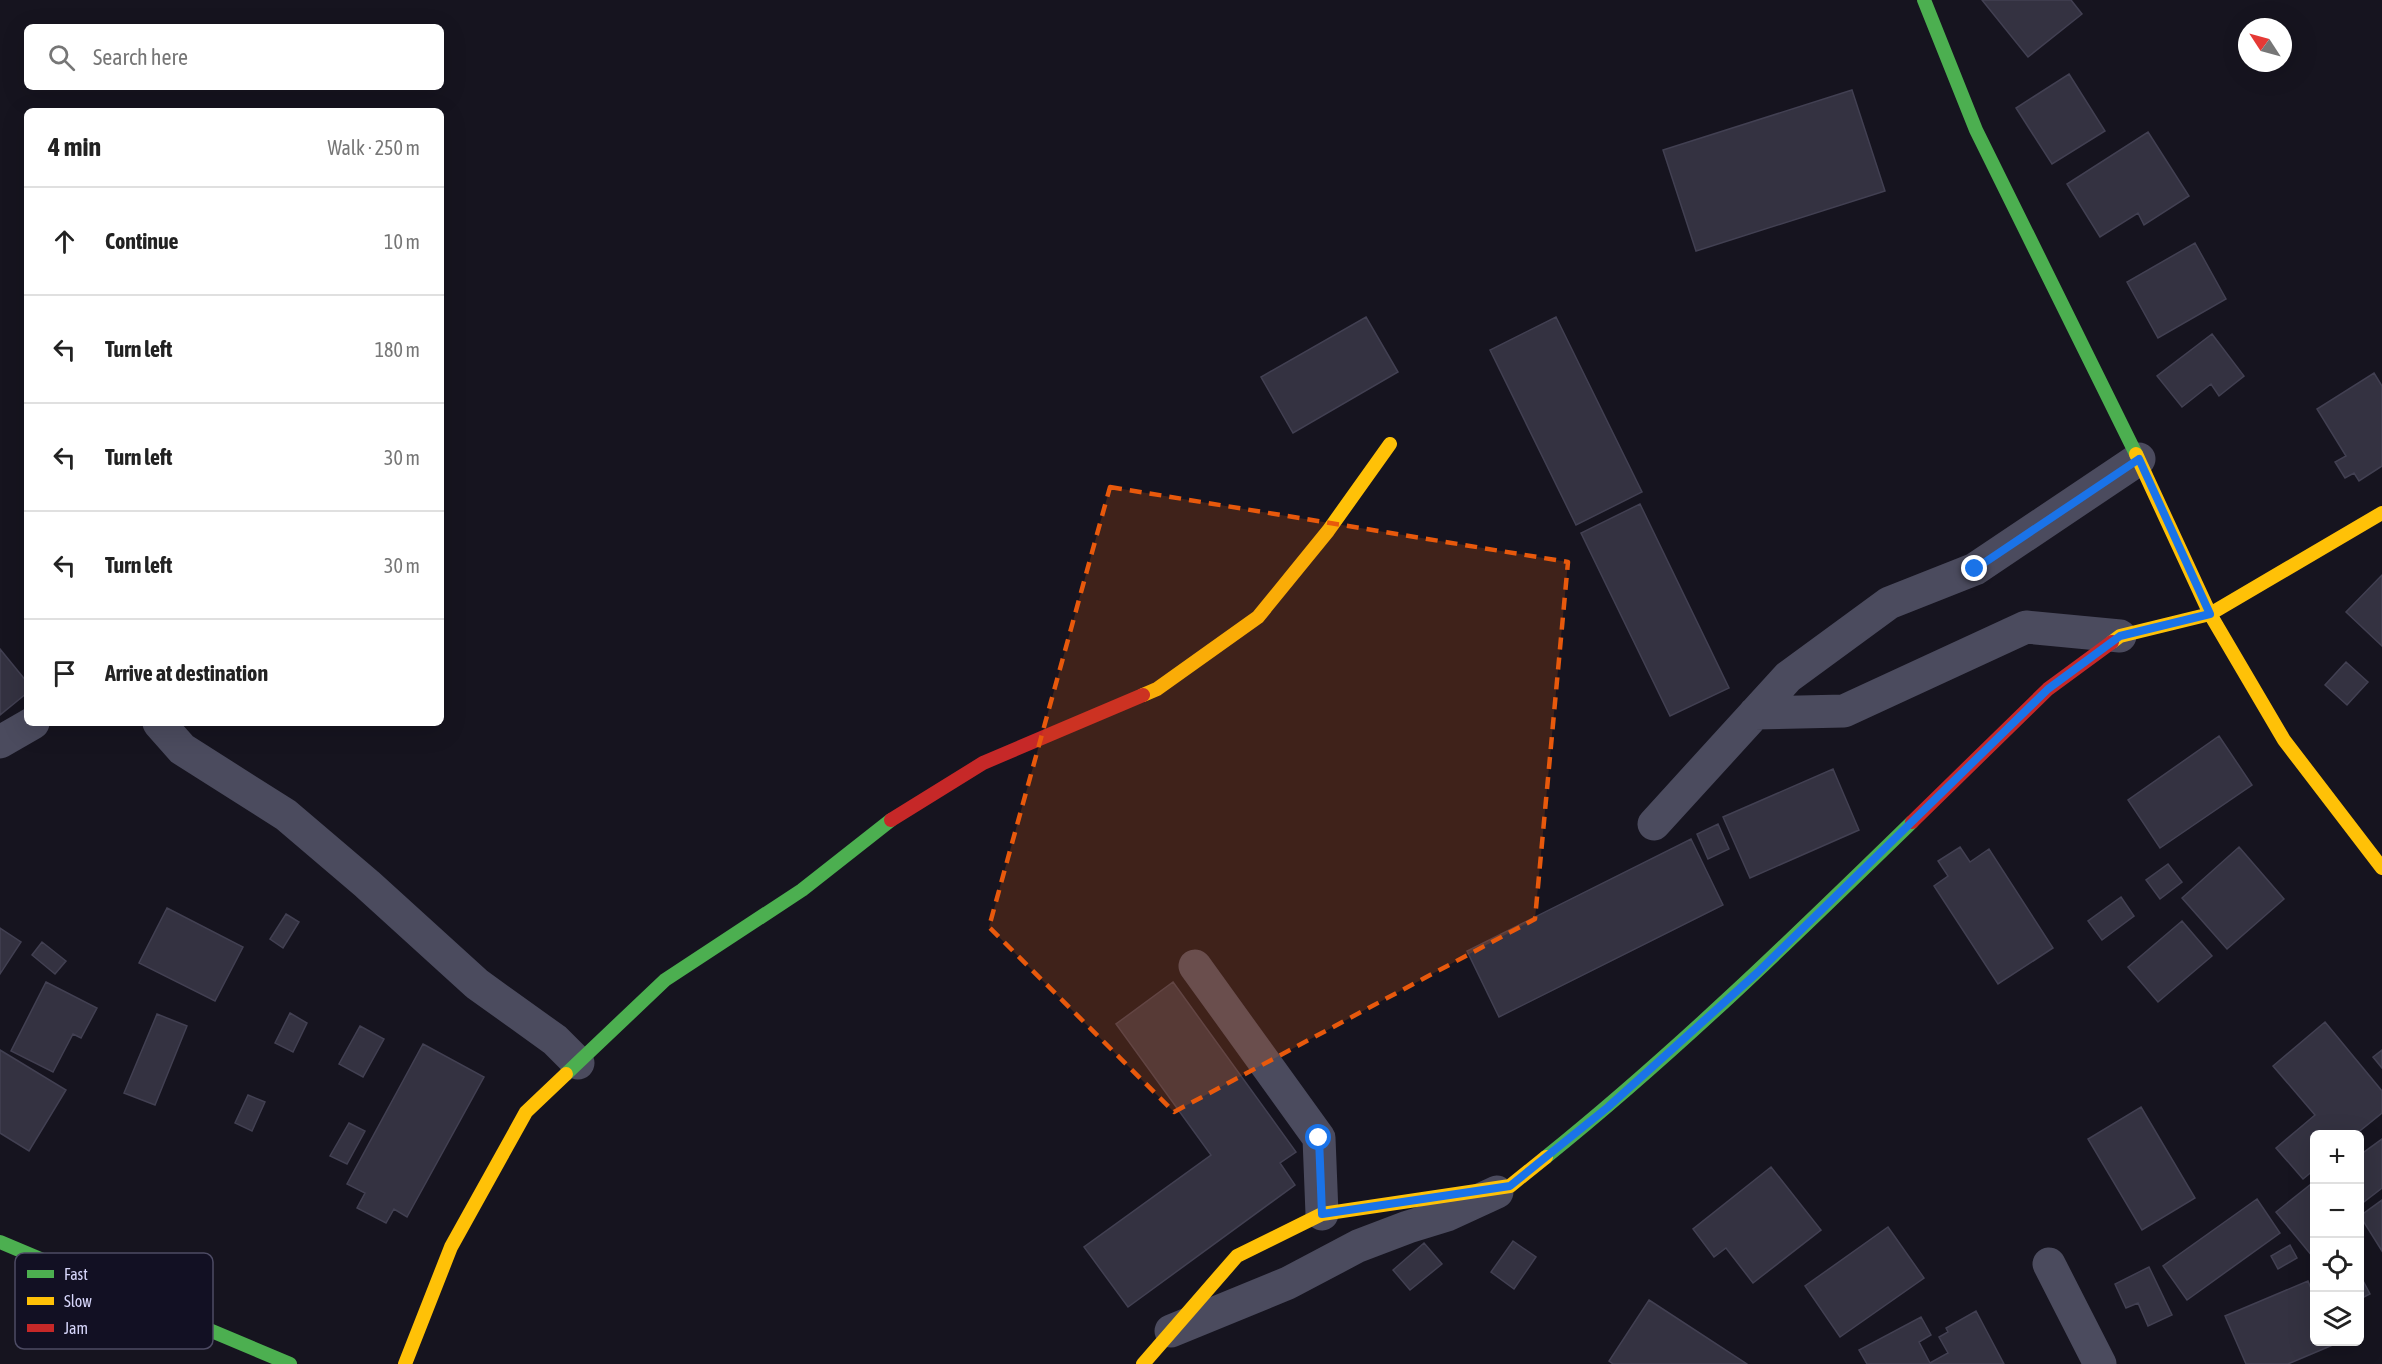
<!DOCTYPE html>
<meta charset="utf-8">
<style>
:root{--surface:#fff;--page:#f6f6f6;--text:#222;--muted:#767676;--line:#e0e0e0}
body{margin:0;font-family:"Asap Condensed",sans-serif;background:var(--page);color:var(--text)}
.controls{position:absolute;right:18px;bottom:18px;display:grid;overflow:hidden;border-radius:9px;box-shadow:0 6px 24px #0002}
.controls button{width:54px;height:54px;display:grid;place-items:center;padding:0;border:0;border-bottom:2px solid var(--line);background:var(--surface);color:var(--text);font:30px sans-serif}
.compass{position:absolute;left:2238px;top:18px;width:54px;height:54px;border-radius:50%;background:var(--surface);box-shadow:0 6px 24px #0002;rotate:306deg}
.stop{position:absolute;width:18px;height:18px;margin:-14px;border:4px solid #1a73e8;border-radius:50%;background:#fff}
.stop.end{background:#1a73e8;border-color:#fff;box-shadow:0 2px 6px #0008}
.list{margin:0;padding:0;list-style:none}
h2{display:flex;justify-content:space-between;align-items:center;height:78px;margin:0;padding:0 24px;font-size:26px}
h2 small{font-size:20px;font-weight:400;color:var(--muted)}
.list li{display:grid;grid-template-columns:39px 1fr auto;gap:18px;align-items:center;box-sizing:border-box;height:108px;padding:0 24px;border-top:2px solid var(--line)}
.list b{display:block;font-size:22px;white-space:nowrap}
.list em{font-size:20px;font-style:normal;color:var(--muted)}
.icon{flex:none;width:33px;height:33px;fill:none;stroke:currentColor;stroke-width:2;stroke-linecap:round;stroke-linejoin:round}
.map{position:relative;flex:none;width:2382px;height:1364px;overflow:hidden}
.search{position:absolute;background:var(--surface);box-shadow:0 6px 24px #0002;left:24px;top:24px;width:420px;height:66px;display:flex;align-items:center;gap:15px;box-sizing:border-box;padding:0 21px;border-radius:9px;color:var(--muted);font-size:22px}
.panel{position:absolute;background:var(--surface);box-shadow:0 6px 24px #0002;left:24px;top:108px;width:420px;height:618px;border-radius:9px}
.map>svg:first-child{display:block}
</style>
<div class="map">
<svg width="2382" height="1364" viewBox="0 0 2382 1364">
<rect width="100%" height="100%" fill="#16141f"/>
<path fill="#343241" stroke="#424052" stroke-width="1.5" d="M1982 0H2071L2082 14 2028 57Z
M2069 74 2105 131 2052 164 2016 108Z
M1852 90 1885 191 1696 251 1663 150Z
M2148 132 2189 196 2144 225 2138 213 2100 237 2067 184Z
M2195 243 2226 299 2158 338 2127 282Z
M1366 317 1398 372 1293 433 1261 377Z
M1556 317 1642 492 1576 525 1490 350Z
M2212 334 2244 376 2219 396 2211 384 2182 407 2157 376Z
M2374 373 2382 386V466L2359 481 2354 473 2345 478 2335 462 2346 456 2317 409Z
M1640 504 1729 688 1670 716 1581 533Z
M2382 575V646L2346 612Z
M0 649 27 682V693L0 715Z
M2346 662 2368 682 2347 705 2325 685Z
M2219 736 2252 785 2160 848 2128 800Z
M1833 769 1859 830 1750 878 1723 817Z
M1718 824 1729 849 1708 859 1697 834Z
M1691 839 1723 905 1499 1017 1467 951Z
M1960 847 1970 862 1989 849 2053 948 1998 984 1934 886 1948 876 1938 861Z
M2239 847 2284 899 2227 949 2182 898Z
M2168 864 2182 882 2160 899 2146 880Z
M2121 897 2134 916 2102 940 2088 921Z
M167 908 243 947 215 1001 139 963Z
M286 914 299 922 283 948 270 939Z
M2182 921 2212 956 2158 1002 2128 967Z
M0 928 21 942 0 974Z
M42 942 66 961 55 974 32 955Z
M46 982 97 1008 81 1038 73 1034 53 1072 11 1051Z
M1173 982 1296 1152 1280 1163 1295 1185 1128 1307 1084 1247 1211 1155 1116 1024Z
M290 1013 307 1023 293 1052 275 1043Z
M157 1014 187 1026 155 1105 124 1093Z
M2325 1022 2382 1091V1113L2356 1134H2314V1170L2303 1179 2276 1148 2315 1115 2273 1066Z
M360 1026 384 1039 363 1077 339 1064Z
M423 1044 484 1077 407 1217 394 1209 386 1223 357 1208 365 1193 347 1184Z
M0 1050 66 1090 29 1151 0 1133Z
M2382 1050V1068L2373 1057Z
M248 1095 265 1102 252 1131 235 1123Z
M2141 1107 2195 1198 2142 1230 2088 1139Z
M349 1123 365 1131 347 1164 330 1156Z
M2382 1139V1188L2360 1205V1155Z
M1771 1167 1821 1230 1753 1283 1726 1248 1714 1257 1693 1229Z
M2311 1184 2314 1188V1254L2312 1256 2276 1212Z
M2257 1199 2280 1233 2187 1300 2163 1266Z
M2382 1200V1251L2360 1216Z
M1888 1227 1924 1278 1840 1337 1805 1286Z
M1513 1241 1536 1257 1514 1289 1491 1272Z
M1424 1243 1442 1264 1410 1290 1393 1270Z
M2290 1245 2297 1258 2278 1269 2271 1256Z
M2149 1267 2172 1315 2148 1326 2138 1303 2126 1308 2115 1284Z
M2360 1275 2370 1294 2360 1299Z
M2308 1281 2314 1296V1342H2334L2335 1344 2288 1364H2246L2225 1316Z
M1649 1300 1747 1364H1613L1609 1361Z
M1976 1311 2004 1364H1867L1859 1350 1921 1317 1931 1335 1919 1342 1930 1363 1948 1353 1939 1337 1948 1332 1946 1328Z"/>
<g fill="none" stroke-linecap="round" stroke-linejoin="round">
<path stroke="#4b4b5e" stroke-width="33" d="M1755 713 1844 711 2026 627 2120 636
M159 723 182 749 286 815 367 884 477 984 555 1040 578 1063
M0 742 33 723
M1654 824 1788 677 1889 603 1975 569 2139 459
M1195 966 1319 1138 1322 1214
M2049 1264 2100 1364
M1171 1331 1288 1283 1358 1246 1408 1227 1447 1215 1497 1192"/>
<path stroke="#4caf50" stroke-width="14" d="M1924 0 1976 130 2136 454
M566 1074 665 980 802 890 891 820
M1546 1157C1675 1053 1793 938 1912 822
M0 1242 290 1364"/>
<path stroke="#ffc107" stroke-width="14" d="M2136 454 2210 614 2284 740 2382 868
M2112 642 2120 636 2210 614 2382 513
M1143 695 1157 689 1258 617 1328 531 1390 444
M405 1364 451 1247 526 1112 566 1074
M1143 1364 1237 1256 1322 1214 1510 1186 1546 1157"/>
<path stroke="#c62828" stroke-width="14" d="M891 820 983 763 1143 695
M1912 822 2048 689 2112 642"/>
</g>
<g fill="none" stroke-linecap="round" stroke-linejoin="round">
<path stroke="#1a73e8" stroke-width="8" d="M1319 1138 1322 1214 1510 1186 1608 1107 1758 972 2048 689 2120 636 2210 614 2139 459 1975 569"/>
</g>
<path fill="#e8590c" fill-opacity="0.2" stroke="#e8590c" stroke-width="4.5" stroke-dasharray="12 8" stroke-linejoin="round" d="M1110 487 1568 562 1535 919 1174 1112 989 927Z"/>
<rect x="15" y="1253" width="198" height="96" rx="9" fill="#121023" stroke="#4d4b64" stroke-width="1.5"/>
<rect x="27" y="1270" width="27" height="8" fill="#4caf50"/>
<rect x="27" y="1297" width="27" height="8" fill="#ffc107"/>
<rect x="27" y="1324" width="27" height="8" fill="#c62828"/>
<g font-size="16" fill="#d7d6fb">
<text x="64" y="1280">Fast</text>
<text x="64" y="1307">Slow</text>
<text x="64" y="1334">Jam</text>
</g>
</svg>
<div class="controls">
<button>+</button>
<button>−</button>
<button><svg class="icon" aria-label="locate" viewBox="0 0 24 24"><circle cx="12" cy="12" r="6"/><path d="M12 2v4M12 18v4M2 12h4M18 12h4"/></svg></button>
<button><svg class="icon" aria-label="layers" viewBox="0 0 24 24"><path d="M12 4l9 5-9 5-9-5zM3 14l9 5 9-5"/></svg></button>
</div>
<svg class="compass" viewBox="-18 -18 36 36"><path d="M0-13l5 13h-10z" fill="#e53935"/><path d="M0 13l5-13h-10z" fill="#767676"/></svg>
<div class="stop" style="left:1319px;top:1138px"></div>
<div class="stop end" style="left:1975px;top:569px"></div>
<div class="search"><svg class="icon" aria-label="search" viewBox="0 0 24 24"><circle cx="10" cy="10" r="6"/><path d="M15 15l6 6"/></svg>Search here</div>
<section class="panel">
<h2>4 min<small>Walk · 250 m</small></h2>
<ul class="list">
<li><svg class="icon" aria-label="ahead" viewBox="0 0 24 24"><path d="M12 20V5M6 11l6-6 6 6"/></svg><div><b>Continue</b></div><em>10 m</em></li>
<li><svg class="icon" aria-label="left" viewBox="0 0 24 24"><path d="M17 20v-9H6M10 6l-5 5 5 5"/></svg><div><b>Turn left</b></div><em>180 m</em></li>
<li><svg class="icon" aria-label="left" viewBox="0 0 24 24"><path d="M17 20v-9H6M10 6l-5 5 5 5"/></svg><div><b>Turn left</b></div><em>30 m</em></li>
<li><svg class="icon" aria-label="left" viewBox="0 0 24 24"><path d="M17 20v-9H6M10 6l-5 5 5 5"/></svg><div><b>Turn left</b></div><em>30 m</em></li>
<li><svg class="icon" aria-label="arrive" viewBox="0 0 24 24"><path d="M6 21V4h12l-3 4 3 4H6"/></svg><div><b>Arrive at destination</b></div></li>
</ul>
</section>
</div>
